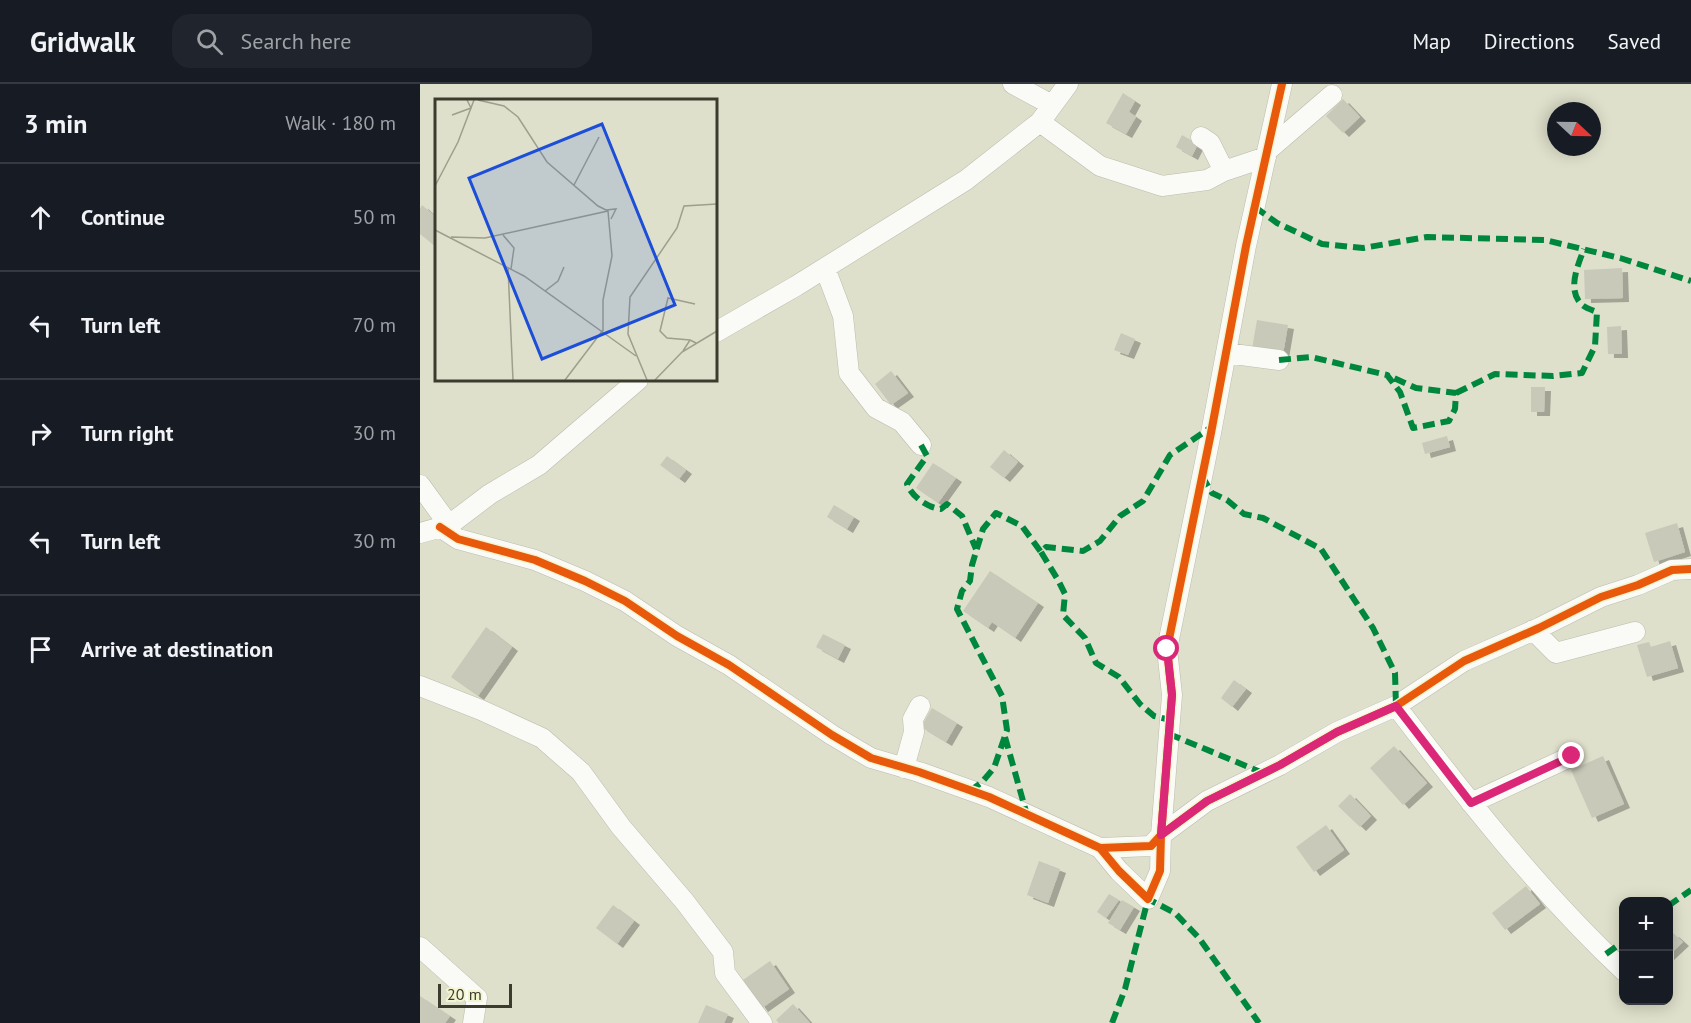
<!DOCTYPE html>
<meta charset="utf-8">
<style>
:root{--surface:#171b24;--page:#20242c;--text:#f1f3f6;--muted:#9ea1a6;--line:#363941}
body{margin:0;font-family:"PT Sans",sans-serif;background:var(--page);color:var(--text)}
.controls{position:absolute;right:18px;bottom:18px;display:grid;overflow:hidden;border-radius:12px;box-shadow:0 3px 15px #0003}
.controls button{width:54px;height:54px;display:grid;place-items:center;padding:0;border:0;border-bottom:2px solid var(--line);background:var(--surface);color:var(--text);font:30px sans-serif}
.compass{position:absolute;left:1127px;top:18px;width:54px;height:54px;border-radius:50%;background:var(--surface);box-shadow:0 3px 15px #0003;rotate:112deg}
.scale{position:absolute;left:18px;bottom:15px;width:74px;box-sizing:border-box;padding-left:6px;border:3px solid #3c3c2e;border-top:0;font-size:16px;line-height:21px;white-space:nowrap;color:#3c3c2e;-webkit-text-stroke:4px #f3f5d0;paint-order:stroke}
.stop{position:absolute;width:18px;height:18px;margin:-14px;border:4px solid #db2777;border-radius:50%;background:#fff}
.stop.end{background:#db2777;border-color:#fff;box-shadow:0 2px 6px #0008}
.list{margin:0;padding:0;list-style:none}
h2{display:flex;justify-content:space-between;align-items:center;height:78px;margin:0;padding:0 24px;font-size:26px}
h2 small{font-size:20px;font-weight:400;color:var(--muted)}
.list li{display:grid;grid-template-columns:39px 1fr auto;gap:18px;align-items:center;box-sizing:border-box;height:108px;padding:0 24px;border-top:2px solid var(--line)}
.list b{display:block;font-size:22px;white-space:nowrap}
.list em{font-size:20px;font-style:normal;color:var(--muted)}
.icon{flex:none;width:33px;height:33px;fill:none;stroke:currentColor;stroke-width:2;stroke-linecap:round;stroke-linejoin:round}
.map{position:relative;flex:none;width:1271px;height:939px;overflow:hidden}
header{display:flex;align-items:center;gap:36px;box-sizing:border-box;height:84px;padding:0 30px;background:var(--surface);border-bottom:2px solid var(--line)}
header strong{font-size:28px}
nav{display:flex;gap:33px;margin-inline-start:auto;font-size:21px}
.search{width:420px;height:54px;background:var(--page);display:flex;align-items:center;gap:15px;box-sizing:border-box;padding:0 21px;border-radius:18px;color:var(--muted);font-size:22px}
main{display:flex}
aside{flex:1;background:var(--surface)}
.map>svg:first-child{display:block}
</style>
<header>
<strong>Gridwalk</strong>
<div class="search"><svg class="icon" aria-label="search" viewBox="0 0 24 24"><circle cx="10" cy="10" r="6"/><path d="M15 15l6 6"/></svg>Search here</div>
<nav><a>Map</a><a>Directions</a><a>Saved</a></nav>
</header>
<main>
<aside>
<h2>3 min<small>Walk · 180 m</small></h2>
<ul class="list">
<li><svg class="icon" aria-label="ahead" viewBox="0 0 24 24"><path d="M12 20V5M6 11l6-6 6 6"/></svg><div><b>Continue</b></div><em>50 m</em></li>
<li><svg class="icon" aria-label="left" viewBox="0 0 24 24"><path d="M17 20v-9H6M10 6l-5 5 5 5"/></svg><div><b>Turn left</b></div><em>70 m</em></li>
<li><svg class="icon" aria-label="right" viewBox="0 0 24 24"><path d="M7 20v-9h11M14 6l5 5-5 5"/></svg><div><b>Turn right</b></div><em>30 m</em></li>
<li><svg class="icon" aria-label="left" viewBox="0 0 24 24"><path d="M17 20v-9H6M10 6l-5 5 5 5"/></svg><div><b>Turn left</b></div><em>30 m</em></li>
<li><svg class="icon" aria-label="arrive" viewBox="0 0 24 24"><path d="M6 21V4h12l-3 4 3 4H6"/></svg><div><b>Arrive at destination</b></div></li>
</ul>
</aside>
<div class="map">
<svg width="1271" height="939" viewBox="0 0 1271 939">
<defs>
<filter id="shadow"><feDropShadow dx="6" dy="4" stdDeviation="0" flood-color="#0004"/></filter>
</defs>
<rect width="100%" height="100%" fill="#dee0cb"/>
<path fill="#c8c9b9" filter="url(#shadow)" d="M703 9 715 17 709 28 716 33 706 50 686 39Z
M923 15 940 33 923 49 906 32Z
M762 51 778 60 772 72 756 63Z
M2 121 16 133V163L0 150V125Z
M1202 184 1203 214 1165 215 1164 186Z
M837 236 868 241 863 270 832 265Z
M1201 242 1202 270H1188L1187 243Z
M701 249 715 255 708 271 694 266Z
M471 287 488 309 471 321 455 300Z
M1111 303H1125L1124 328H1111Z
M1027 352 1030 363 1005 370 1002 359Z
M584 366 598 378 584 394 570 383Z
M247 372 266 386 259 395 240 381Z
M513 379 536 394 518 419 496 404Z
M414 421 434 433 427 445 407 433Z
M1257 439 1265 468 1234 478 1225 449Z
M570 487 618 519 595 554 572 538 568 544 543 527Z
M66 543 92 563 58 612 31 593Z
M403 550 425 561 418 575 396 563Z
M1250 557 1258 584 1227 593 1217 561 1229 558 1231 563Z
M814 596 826 605 812 623 801 614Z
M512 624 537 639 526 658 501 643Z
M974 662 1007 699 983 721 950 684Z
M1183 672 1204 720 1172 734 1151 686Z
M930 710 951 732 940 743 918 722Z
M906 741 924 766 894 788 876 763Z
M619 777 640 785 628 819 607 811Z
M1106 802 1120 820 1085 846 1072 829Z
M689 810 699 816 686 834 677 828Z
M702 816 714 823 700 846 688 839Z
M193 821 214 837 197 860 176 844Z
M1253 849 1263 858 1248 872V854Z
M350 877 369 905 342 924 323 896Z
M0 912 30 932 25 939H0Z
M373 920 390 939H359L356 936Z
M286 921 308 930 304 939H278Z"/>
<g fill="none" stroke-linecap="round" stroke-linejoin="round">
<defs>
<path id="minor" d="M593 0 632 21
M620 38 680 82 742 102 787 96 804 87 846 73
M781 53 790 59 804 87
M847 67 912 11
M405 184 423 232 429 289 456 324 482 338 501 361
M296 248 376 202 546 96 620 38 648 0
M806 269 859 276
M0 401 29 441
M20 443 38 455 115 476 165 497 205 517 257 552 309 581 412 651 451 674 499 688 569 713 680 764 731 762 741 751 752 611 747 565 791 349 826 162 862 0
M0 449 29 441 70 410 119 381 218 296
M1113 546 1136 569 1215 548
M0 602 61 626 122 654 161 688 201 743 265 818 303 868 305 889 342 939
M976 622C1046 714 1119 807 1204 887
M484 684 494 648 493 635 500 622
M1051 719 1152 672
M680 764 699 787 728 815 740 787 741 751 787 717 860 681 917 648 976 622 1044 577 1119 544 1181 513 1218 501 1252 486 1271 485
M0 863 57 914 53 939"/>
</defs>
<use href="#minor" stroke="#bbbcac" stroke-width="21"/>
<use href="#minor" stroke="#fafaf7" stroke-width="20"/>
<path stroke="#00873e" stroke-width="6" stroke-dasharray="12 6" stroke-linecap="butt" d="M835 123 857 139 902 160 943 164 1007 153 1125 156 1200 174 1271 197
M859 276 891 273 967 291 980 308 993 344 1029 337 1035 325 1036 309 996 304 967 291
M1036 309 1075 290 1133 292 1162 289 1175 262 1177 228C1172 226 1165 224 1161 220 1147 205 1158 181 1164 165
M501 361 507 372 487 400C492 413 508 424 521 425L527 420 542 432 556 465
M782 392 792 409 807 416 824 430 843 434 901 465 953 544 975 589 976 622
M621 468 638 496 645 510 643 531 665 554 676 579 699 593 720 620 734 632 750 636
M749 650 843 689
M585 653 607 731
M550 707 562 698 574 684 587 646 582 612 537 525 542 507 550 497 552 481 563 445 576 429 602 442 621 468 626 463 663 467 680 457 700 432 723 417 750 371 793 342
M1248 822 1271 806
M1186 870 1204 857
M692 939 705 905 728 815 755 829 779 854 839 939"/>
<defs>
<path id="cycleway" d="M20 443 38 455 115 476 165 497 205 517 257 552 309 581 412 651 451 674 499 688 569 713 680 764 731 762 741 751 752 611 747 565 791 349 826 162 862 0
M680 764 699 787 728 815 740 787 741 751 787 717 860 681 917 648 976 622 1044 577 1119 544 1181 513 1218 501 1252 486 1271 485"/>
</defs>
<use href="#cycleway" stroke="#f3f5d0" stroke-width="11"/>
<use href="#cycleway" stroke="#e8590c" stroke-width="8"/>
</g>
<g fill="none" stroke-linecap="round" stroke-linejoin="round">
<path stroke="#db2777" stroke-width="8" d="M747 565 752 611 741 751 787 717 860 681 917 648 976 622 1051 719 1152 672"/>
</g>
<g transform="translate(15 15)">
<rect width="282" height="282" fill="#dee0cb"/>
<path fill="none" stroke="#9d9e8c" stroke-width="1.5" d="M43 1 69 7 83 18 112 63 163 107 171 111 181 110 176 120M17 16 36 9 32 1M139 86 164 38M0 87 23 43 39 1M0 131 89 177 201 257M68 136 79 149 76 170M16 138 50 139 173 112 177 157 168 201V232M73 169 78 281M110 192 123 182 129 168M255 241 232 239 225 232 233 199 260 205M248 252 255 241 261 244M130 281 168 231M212 281 193 235 195 198 242 129 249 107 282 105M220 281 247 253 282 232"/>
<path fill="#1d4ed8" fill-opacity="0.15" stroke="#1d4ed8" stroke-width="3" d="M167 25 240 206 107 260 34 79Z"/>
<rect width="282" height="282" fill="none" stroke="#3c3c2e" stroke-width="3"/>
</g>
</svg>
<div class="controls">
<button>+</button>
<button>−</button>
</div>
<svg class="compass" viewBox="-18 -18 36 36"><path d="M0-13l5 13h-10z" fill="#e53935"/><path d="M0 13l5-13h-10z" fill="#9ea1a6"/></svg>
<div class="scale">20 m</div>
<div class="stop" style="left:747px;top:565px"></div>
<div class="stop end" style="left:1152px;top:672px"></div>
</div>
</main>
